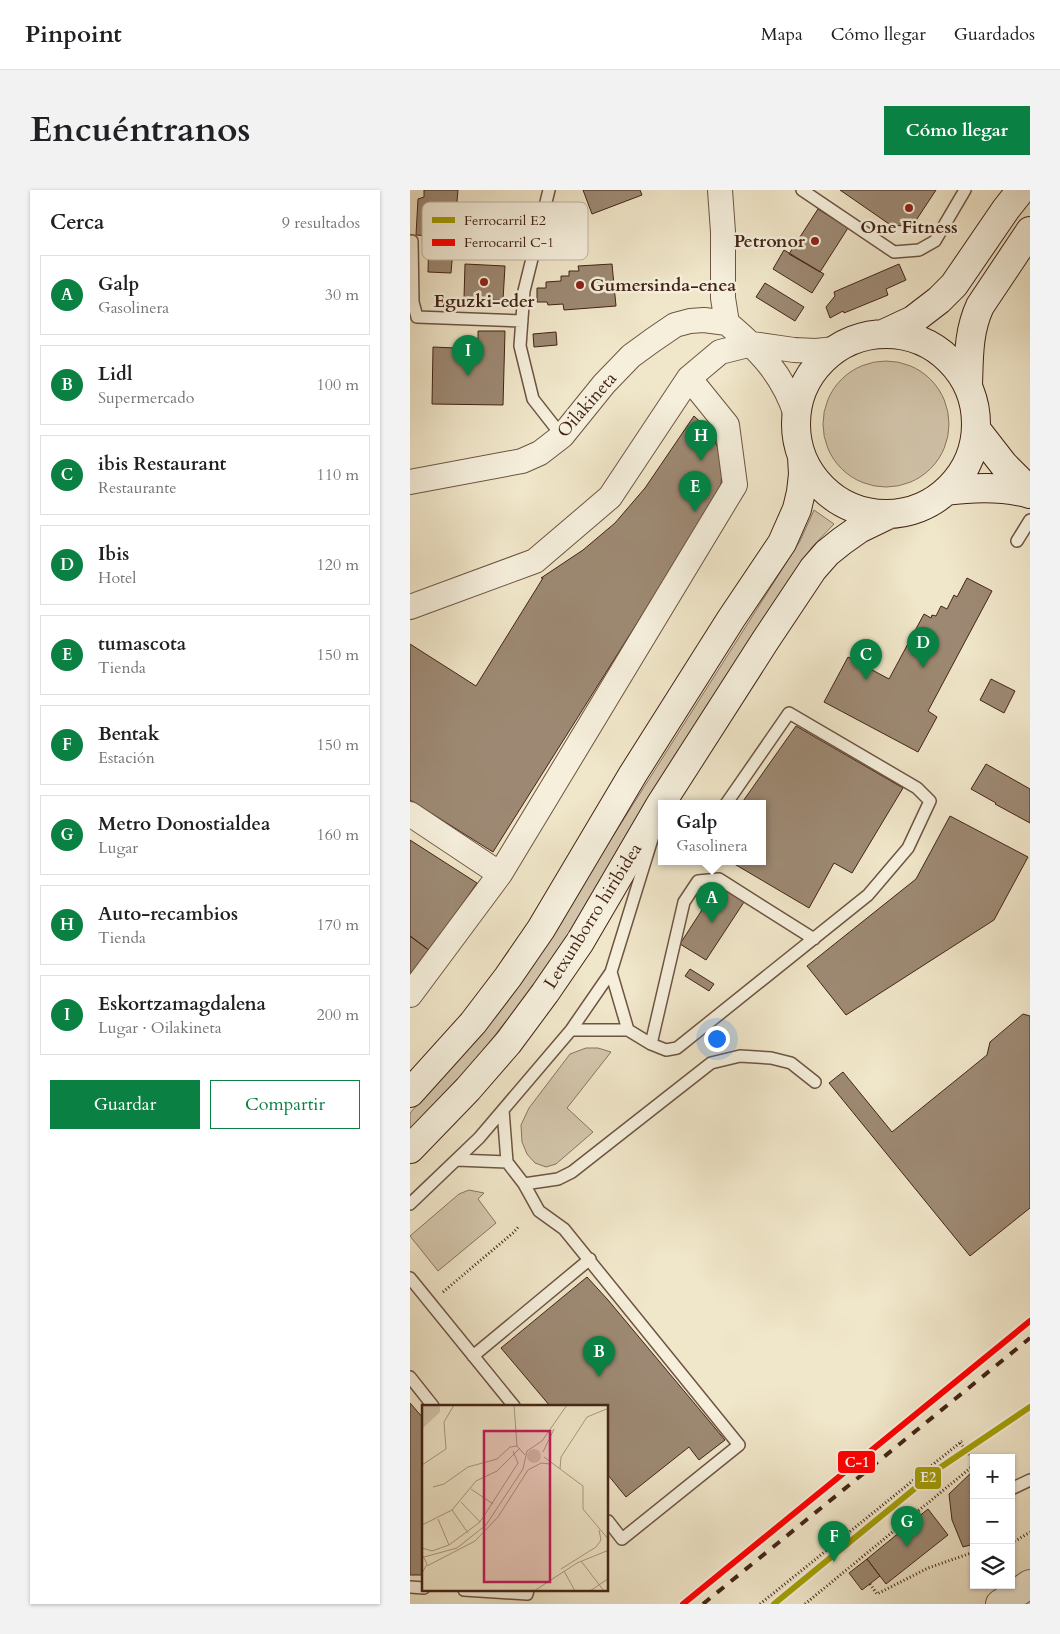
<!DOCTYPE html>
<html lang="es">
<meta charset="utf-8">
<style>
:root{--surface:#fff;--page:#f2f2f2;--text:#202124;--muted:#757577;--line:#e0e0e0;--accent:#0b8043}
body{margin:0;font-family:Cardo,serif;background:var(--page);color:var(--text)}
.controls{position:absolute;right:15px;bottom:15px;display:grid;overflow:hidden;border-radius:0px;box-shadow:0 1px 4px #0004}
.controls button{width:45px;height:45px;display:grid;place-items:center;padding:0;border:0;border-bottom:1px solid var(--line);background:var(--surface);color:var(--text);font:25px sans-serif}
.you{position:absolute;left:306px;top:848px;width:18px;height:18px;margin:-12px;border:4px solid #fff;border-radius:50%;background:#1a73e8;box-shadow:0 0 0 8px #1a73e833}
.badge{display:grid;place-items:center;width:32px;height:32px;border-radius:50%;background:var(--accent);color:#fff;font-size:16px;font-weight:700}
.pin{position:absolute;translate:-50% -41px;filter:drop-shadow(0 1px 2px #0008)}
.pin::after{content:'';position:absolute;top:26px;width:18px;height:15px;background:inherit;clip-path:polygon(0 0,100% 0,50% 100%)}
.popup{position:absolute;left:248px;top:610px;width:108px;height:65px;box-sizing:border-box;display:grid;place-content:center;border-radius:0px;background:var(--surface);filter:drop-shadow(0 1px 4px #0005);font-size:16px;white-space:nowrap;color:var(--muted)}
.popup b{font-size:19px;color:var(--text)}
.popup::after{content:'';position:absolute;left:50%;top:100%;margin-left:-10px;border:10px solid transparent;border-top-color:var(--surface)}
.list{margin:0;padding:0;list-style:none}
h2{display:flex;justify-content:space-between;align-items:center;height:65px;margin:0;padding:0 20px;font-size:21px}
h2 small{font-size:16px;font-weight:400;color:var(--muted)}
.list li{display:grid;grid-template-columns:32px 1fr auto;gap:15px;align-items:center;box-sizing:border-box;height:80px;margin:0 10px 10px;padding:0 10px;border:1px solid var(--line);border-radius:0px}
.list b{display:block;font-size:19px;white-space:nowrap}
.list p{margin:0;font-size:16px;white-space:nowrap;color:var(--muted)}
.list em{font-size:16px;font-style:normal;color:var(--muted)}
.actions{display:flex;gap:10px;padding:15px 20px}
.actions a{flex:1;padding:11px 0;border:1px solid var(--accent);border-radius:0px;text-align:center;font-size:18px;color:var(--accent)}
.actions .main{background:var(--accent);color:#fff}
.icon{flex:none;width:28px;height:28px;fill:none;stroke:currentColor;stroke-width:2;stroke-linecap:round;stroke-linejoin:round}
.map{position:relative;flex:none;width:620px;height:1414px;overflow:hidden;border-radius:0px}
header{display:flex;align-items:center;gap:30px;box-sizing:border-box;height:70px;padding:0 25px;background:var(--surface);border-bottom:1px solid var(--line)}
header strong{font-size:24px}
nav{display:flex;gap:28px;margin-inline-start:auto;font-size:18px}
.intro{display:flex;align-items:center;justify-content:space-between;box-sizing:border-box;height:120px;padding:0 30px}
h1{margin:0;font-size:35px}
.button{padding:12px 22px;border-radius:0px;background:var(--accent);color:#fff;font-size:18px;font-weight:700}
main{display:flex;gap:30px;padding:0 30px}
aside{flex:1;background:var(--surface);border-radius:0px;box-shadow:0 1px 4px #0004}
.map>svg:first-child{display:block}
</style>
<header>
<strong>Pinpoint</strong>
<nav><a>Mapa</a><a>Cómo llegar</a><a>Guardados</a></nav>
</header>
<div class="intro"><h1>Encuéntranos</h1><a class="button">Cómo llegar</a></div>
<main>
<aside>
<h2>Cerca<small>9 resultados</small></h2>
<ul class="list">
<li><span class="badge">A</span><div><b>Galp</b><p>Gasolinera</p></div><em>30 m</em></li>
<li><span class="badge">B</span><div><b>Lidl</b><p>Supermercado</p></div><em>100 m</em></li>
<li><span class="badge">C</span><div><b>ibis Restaurant</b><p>Restaurante</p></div><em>110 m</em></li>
<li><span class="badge">D</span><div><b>Ibis</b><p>Hotel</p></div><em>120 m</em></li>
<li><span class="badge">E</span><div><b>tumascota</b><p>Tienda</p></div><em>150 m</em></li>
<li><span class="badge">F</span><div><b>Bentak</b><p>Estación</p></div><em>150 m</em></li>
<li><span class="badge">G</span><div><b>Metro Donostialdea</b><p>Lugar</p></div><em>160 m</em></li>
<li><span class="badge">H</span><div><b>Auto-recambios</b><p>Tienda</p></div><em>170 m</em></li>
<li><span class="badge">I</span><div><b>Eskortzamagdalena</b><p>Lugar · Oilakineta</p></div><em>200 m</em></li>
</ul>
<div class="actions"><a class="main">Guardar</a><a>Compartir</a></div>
</aside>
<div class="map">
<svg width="620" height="1414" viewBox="0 0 620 1414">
<rect width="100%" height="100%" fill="#f0e6c9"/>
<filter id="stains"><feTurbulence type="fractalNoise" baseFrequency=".004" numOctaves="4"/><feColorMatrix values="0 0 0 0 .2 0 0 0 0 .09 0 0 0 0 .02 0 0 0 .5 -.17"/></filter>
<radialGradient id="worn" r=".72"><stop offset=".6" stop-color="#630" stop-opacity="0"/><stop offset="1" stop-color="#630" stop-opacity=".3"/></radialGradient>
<path fill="#d3c5ab" stroke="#8b7460" d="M413 234a63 63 0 1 1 126 0a63 63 0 1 1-126 0Z
M404 320 424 334 402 357 335 458 190 690 152 755 117 805 41 900 0 940V923L67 849 177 687 390 351Z
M176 858H188L201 862 157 918 183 942 146 974 136 977 125 973 117 964 112 952 111 935 119 918 160 864Z
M59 1000 74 1003 68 1009 86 1033 28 1081 0 1046 49 1004Z"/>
<path fill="#9d8973" stroke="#432416" d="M14 0H48L41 83 18 82 19 46 6 45 8 9 14 7Z
M173 0H230L232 5 182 24Z
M430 0H526L503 35 482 36Z
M408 19 438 38 410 82 379 64Z
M374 60 414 84 402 103 363 79Z
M55 74 95 76 93 110 54 108Z
M202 74 206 116 154 120 153 114 138 115 137 112H127V98H136V92L151 91V86H159V81H169L168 76Z
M489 74 496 90 476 99 478 105 434 123 433 121 420 128 416 117 425 106 424 102Z
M355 93 394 117 385 131 346 107Z
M68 141H95L93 215 22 214 23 157 68 159Z
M146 142 147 155 124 157 123 144Z
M284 226 299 240 309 260 312 278 311 296 297 322 83 662 0 610V454L66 496 133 388H131L173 360 205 333 235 298Z
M557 388 582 401 518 521 527 527 508 562 414 512 438 467 479 489 514 424 521 428 522 425 526 426 531 416 537 419 544 405 547 407Z
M581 489 605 501 594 523 570 510Z
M386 536 493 598 442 683 424 673 399 718 321 672H352V614H331Z
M576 574 620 599V633L585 614 586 613 561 599Z
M540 626 618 667 584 730 436 825 397 776 506 689Z
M0 650 67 693 20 761 0 746Z
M308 695 334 712 296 770 270 754Z
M0 746 20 761 0 786Z
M280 779 304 794 299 801 275 786Z
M613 824 620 826V1018L560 1066 419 893 433 882 482 942 577 865 580 852Z
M177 1087 198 1110 315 1250 289 1270 279 1257 216 1307 198 1285V1216H140L91 1158Z
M0 1213 14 1229V1385H0Z
M564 1280V1300L560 1302 564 1311V1354L553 1357 542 1330 539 1304Z
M518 1319 538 1345 476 1394 457 1369Z
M457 1369 470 1386 452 1400 439 1383Z"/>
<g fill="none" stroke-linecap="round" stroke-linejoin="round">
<defs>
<path id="service" d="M139 0 114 101 110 156 123 209 152 246
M392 0 484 62 509 60 525 51 555 0
M2 51 3 112 7 127 112 131
M607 351 620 330
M201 782 218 840
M161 840H218L241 854 256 860 267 858 458 705 498 658 520 611 507 598 379 523 316 614
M241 854 274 712 288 691 309 689 404 749
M93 920 97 972 114 994 148 989 162 982 301 873 330 866 361 868 381 873 405 892
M47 970 97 972
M114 994 129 1021 154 1039 329 1255 212 1349 198 1331
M0 1014 69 948 161 840 201 782 243 646
M0 1088 104 1216
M63 1166 180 1069
M0 1187 23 1216
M601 1299 620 1290
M0 1397 14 1398
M54 1400 117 1404 118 1400"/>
<path id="minor" d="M310 0 313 42V108L317 133C349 160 373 184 386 225
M0 292 112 271 130 263 152 246 194 194 221 166 243 150 265 135 280 131 294 130 317 133
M0 417 125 371 200 307 279 188 310 162 342 154 384 160 406 161 425 159
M0 624 90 684
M0 805 90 684 325 295 317 235 279 188"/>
<path id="tertiary" d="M590 1414 620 1394"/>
<path id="secondary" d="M473 144 503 130 529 110 544 95 596 19 611 0
M386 234a90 90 0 1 1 180 0a90 90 0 1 1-180 0Z
M558 195C559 168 558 142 570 116L620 41
M566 239 594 275 620 301
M536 301C565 297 592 296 620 304
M0 903 63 833 98 787 131 739 223 584 321 429 372 353 387 319 391 302 393 284 392 267
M0 959 58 899 98 853 135 803 170 752 250 615 355 451 403 379 417 363 432 351 449 339 480 324"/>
</defs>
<use href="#service" stroke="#6e5443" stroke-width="14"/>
<use href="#minor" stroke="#6e5443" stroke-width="26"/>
<use href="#tertiary" stroke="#6e5443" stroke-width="30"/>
<use href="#secondary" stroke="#432416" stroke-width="30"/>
<path stroke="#432416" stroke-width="3" stroke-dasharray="1 2.5" stroke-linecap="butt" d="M33 1102 104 1042 109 1036
M550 1253 564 1271
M601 1352 607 1350 620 1342
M460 1394 467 1404 518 1378 564 1362
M350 1414 552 1251
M395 1414 564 1275"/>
<use href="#service" stroke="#f5efdc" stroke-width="11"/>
<use href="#minor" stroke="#f5efdc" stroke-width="24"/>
<use href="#tertiary" stroke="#f5efdc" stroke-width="28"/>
<use href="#secondary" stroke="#f5efdc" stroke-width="28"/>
<path stroke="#432416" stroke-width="4" stroke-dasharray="9 9" stroke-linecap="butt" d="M293 1414 620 1148"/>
<defs>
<path id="rail-1" d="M364 1414 531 1277 620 1217"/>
<path id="rail-2" d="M273 1414 620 1131"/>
</defs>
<use href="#rail-1" stroke="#f5efdc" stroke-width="10"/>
<use href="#rail-2" stroke="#f5efdc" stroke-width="10"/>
<use href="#rail-1" stroke="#a49f04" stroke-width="6"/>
<use href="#rail-2" stroke="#f00" stroke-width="6"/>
</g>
<g fill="#8f2418" stroke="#f5efdc" stroke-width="2">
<circle cx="499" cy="18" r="5"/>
<circle cx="405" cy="51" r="5"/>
<circle cx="74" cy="92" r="5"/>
<circle cx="170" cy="95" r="5"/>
</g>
<g text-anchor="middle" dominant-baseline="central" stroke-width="5" stroke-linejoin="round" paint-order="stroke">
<g font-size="18" font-weight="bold" fill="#432416" stroke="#f5efdc">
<text x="499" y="37">One Fitness</text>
<text x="395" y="51" text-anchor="end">Petronor</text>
<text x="180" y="95" text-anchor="start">Gumersinda-enea</text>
<text x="74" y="111">Eguzki-eder</text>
</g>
<g font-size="18" fill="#432416" stroke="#f5efdc">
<text transform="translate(177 215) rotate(-49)">Oilakineta</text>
<text transform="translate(183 726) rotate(-58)">Letxunborro hiribidea</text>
</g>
</g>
<g transform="translate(12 1215)">
<rect width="186" height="186" fill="#f0e6c9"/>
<path d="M18 0V7L0 24V1ZM105 51a7 7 0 1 1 14 0a7 7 0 1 1-14 0Z" fill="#d3c5ab"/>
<path fill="none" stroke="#ab9881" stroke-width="1" d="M92 0 95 41 103 50M121 47 132 24M122 52 161 81V104L187 135M0 60 24 44 22 17 32 0M138 64 139 52 165 12 187 3M11 82 22 79 46 62 75 54 88 42 95 41M49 84 71 99M39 97 58 117M30 105 46 128M16 114 27 140M0 120 30 105 54 76 75 66 98 43M0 143 10 146 27 140 58 117 96 58 91 46M2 152 35 143 64 120 101 64 105 46 120 36 145 0M159 156 182 186M5 161 53 136 76 112 106 65 119 58 128 59M139 164 174 142 179 135 177 125M142 166 153 186M0 168 5 159 1 151M112 186 155 158 187 145M168 186 187 173"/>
<path fill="#c2185b" fill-opacity="0.15" stroke="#c2185b" stroke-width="2.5" d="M62 26H128V177H62Z"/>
<rect width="186" height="186" fill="none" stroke="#432416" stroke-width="2.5"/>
</g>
<rect x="12" y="12" width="166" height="58" rx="8" fill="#f5efdc" stroke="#c0b2a1" stroke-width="1"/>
<rect x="22" y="27" width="23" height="6" fill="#a49f04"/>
<rect x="22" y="49" width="23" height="7" fill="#f00"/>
<g font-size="14" fill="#432416">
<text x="54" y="35">Ferrocarril E2</text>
<text x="54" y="57">Ferrocarril C-1</text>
</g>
<g stroke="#f5efdc" stroke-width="2">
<rect x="427" y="1260" width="39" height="24" rx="5" fill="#f00"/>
<rect x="504" y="1276" width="28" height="24" rx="5" fill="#a49f04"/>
</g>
<g font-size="14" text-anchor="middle" font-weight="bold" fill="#fff">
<text x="447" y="1277">C-1</text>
<text x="518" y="1292">E2</text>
</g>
<rect width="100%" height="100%" filter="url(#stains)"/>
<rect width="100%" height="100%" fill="url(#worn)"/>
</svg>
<div class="controls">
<button>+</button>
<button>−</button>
<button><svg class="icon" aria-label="layers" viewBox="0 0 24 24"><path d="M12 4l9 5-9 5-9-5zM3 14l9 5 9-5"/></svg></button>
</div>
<div class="you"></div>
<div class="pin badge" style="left:302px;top:733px">A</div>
<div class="popup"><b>Galp</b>Gasolinera</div>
<div class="pin badge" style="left:189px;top:1187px">B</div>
<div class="pin badge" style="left:456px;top:490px">C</div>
<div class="pin badge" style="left:513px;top:478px">D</div>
<div class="pin badge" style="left:285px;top:322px">E</div>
<div class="pin badge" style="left:424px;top:1372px">F</div>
<div class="pin badge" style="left:497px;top:1357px">G</div>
<div class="pin badge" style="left:291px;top:271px">H</div>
<div class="pin badge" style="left:58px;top:186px">I</div>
</div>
</main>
